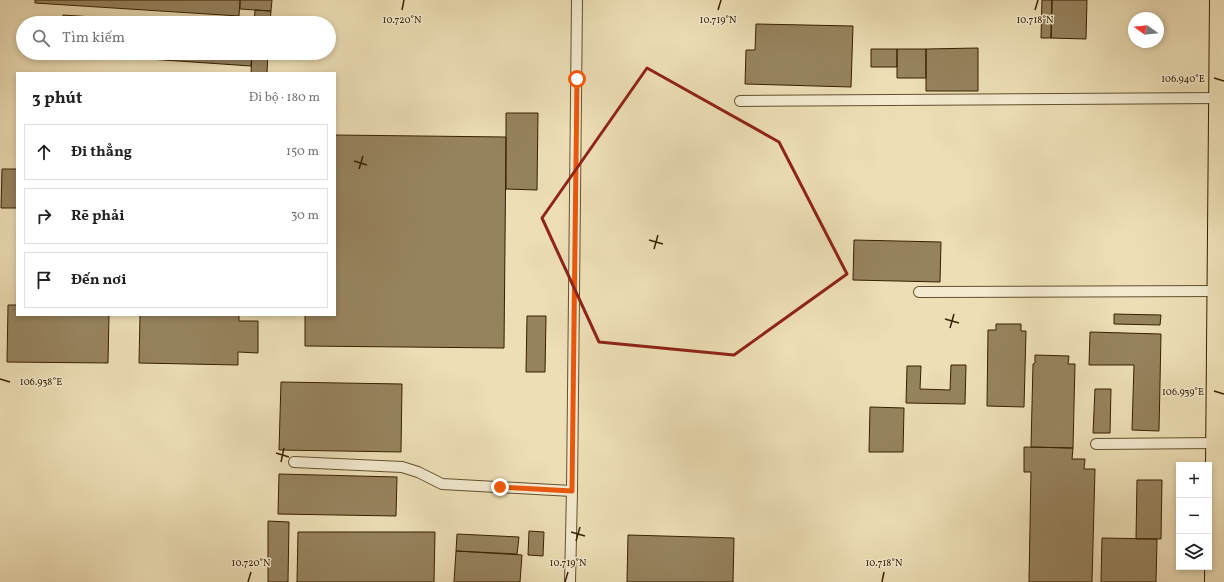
<!DOCTYPE html>
<html lang="vi">
<meta charset="utf-8">
<style>
:root{--surface:#fff;--page:#f2f2f2;--text:#202124;--muted:#757577;--line:#e0e0e0}
body{margin:0;font-family:Vollkorn,serif;background:var(--page);color:var(--text)}
.controls{position:absolute;right:12px;bottom:12px;display:grid;overflow:hidden;border-radius:0px;box-shadow:0 2px 6px #0003}
.controls button{width:36px;height:36px;display:grid;place-items:center;padding:0;border:0;border-bottom:1px solid var(--line);background:var(--surface);color:var(--text);font:20px sans-serif}
.compass{position:absolute;left:1128px;top:12px;width:36px;height:36px;border-radius:50%;background:var(--surface);box-shadow:0 2px 6px #0003;rotate:285deg}
.stop{position:absolute;width:12px;height:12px;margin:-9px;border:3px solid #ea580c;border-radius:50%;background:#fff}
.stop.end{background:#ea580c;border-color:#fff;box-shadow:0 1px 4px #0008}
.list{margin:0;padding:0;list-style:none}
h2{display:flex;justify-content:space-between;align-items:center;height:52px;margin:0;padding:0 16px;font-size:17px}
h2 small{font-size:13px;font-weight:400;color:var(--muted)}
.list li{display:grid;grid-template-columns:26px 1fr auto;gap:12px;align-items:center;box-sizing:border-box;height:56px;margin:0 8px 8px;padding:0 8px;border:1px solid var(--line);border-radius:0px}
.list b{display:block;font-size:15px;white-space:nowrap}
.list em{font-size:13px;font-style:normal;color:var(--muted)}
.icon{flex:none;width:22px;height:22px;fill:none;stroke:currentColor;stroke-width:2;stroke-linecap:round;stroke-linejoin:round}
.map{position:relative;flex:none;width:1224px;height:582px;overflow:hidden}
.search{position:absolute;background:var(--surface);box-shadow:0 2px 6px #0003;left:16px;top:16px;width:320px;height:44px;display:flex;align-items:center;gap:10px;box-sizing:border-box;padding:0 14px;border-radius:22px;color:var(--muted);font-size:15px}
.panel{position:absolute;background:var(--surface);box-shadow:0 2px 6px #0003;left:16px;top:72px;width:320px;height:244px;border-radius:0px}
.map>svg:first-child{display:block}
</style>
<div class="map">
<svg width="1224" height="582" viewBox="0 0 1224 582">
<rect width="100%" height="100%" fill="#eddeb5"/>
<filter id="stains"><feTurbulence type="fractalNoise" baseFrequency=".005" numOctaves="4"/><feColorMatrix values="0 0 0 0 .2 0 0 0 0 .09 0 0 0 0 .02 0 0 0 .5 -.17"/></filter>
<radialGradient id="worn" r=".72"><stop offset=".6" stop-color="#630" stop-opacity="0"/><stop offset="1" stop-color="#630" stop-opacity=".3"/></radialGradient>
<path fill="#96835e" stroke="#372000" d="M35 0H240L239 16 35 3Z
M240 0H272L271 11 240 9Z
M1042 0H1052L1051 38H1041Z
M1052 0H1087L1086 39 1051 38Z
M255 10 271 11 270 23H254Z
M63 15 183 23H63Z
M756 24 853 26 851 87 745 84 746 50H755Z
M978 48V91H926V49Z
M871 49H897V67H871Z
M897 49H926V78H897Z
M61 53H252L251 66Z
M252 53H268L267 73H251Z
M506 113H538L537 190 506 189Z
M335 135 506 137 504 348 305 346V315H335Z
M2 169H17V208H1Z
M854 240 941 242 940 282 853 280Z
M8 305H17V315H109L108 363 7 362Z
M1114 314 1161 315 1160 325 1114 324Z
M140 315H239V321H258V353L238 352V365L139 363Z
M527 316H546L545 372H526Z
M996 324H1021V331H1026L1024 407 987 406 988 330H996Z
M1090 332 1161 334 1159 431 1132 430 1134 365H1089Z
M1035 355 1069 356 1068 364H1075L1073 448 1031 447 1033 364 1035 363Z
M951 365H966L965 404 906 403 907 366H921L920 389 950 390Z
M281 382 402 384 401 452 279 450Z
M1095 389H1111L1110 433H1093Z
M870 407 904 408 903 452H869Z
M1024 447 1073 448 1072 459H1085L1084 469H1095L1092 582H1029L1031 472H1024Z
M279 474 397 477 396 516 278 514Z
M1137 480H1162L1161 539H1136Z
M268 521 289 522 288 582H268Z
M529 531 544 532 543 556 528 555Z
M298 532H435L434 582H297Z
M457 534 519 537 517 554 456 551Z
M628 535 734 538 733 582H627Z
M1102 538 1157 539 1156 582H1101Z
M456 551 522 555 520 582H454Z"/>
<g fill="none" stroke-linecap="round" stroke-linejoin="round">
<defs>
<path id="service" d="M740 101 1220 98
M919 292 1218 291
M1096 444 1217 443
M294 462 402 467 418 472 442 484 572 491
M570 582 572 491 577 0"/>
<path id="primary" d="M1216 582 1221 0"/>
</defs>
<use href="#service" stroke="#64502d" stroke-width="12"/>
<use href="#primary" stroke="#372000" stroke-width="24"/>
<use href="#service" stroke="#f3eacf" stroke-width="10"/>
<use href="#primary" stroke="#eddeb5" stroke-width="22"/>
</g>
<g fill="none" stroke-linecap="round" stroke-linejoin="round">
<path stroke="#ea580c" stroke-width="5" d="M500 487 572 491 577 79"/>
</g>
<path fill="none" stroke="#8f2418" stroke-width="3" stroke-linejoin="round" d="M647 68 779 142 847 274 734 355 599 342 542 218Z"/>
<path fill="none" stroke="#372000" stroke-width="1.5" d="M402 10 404 0M718 10 721 0M1035 10 1038 0M1214 78 1224 81M354 161 367 165M359 169 363 156M649 240 663 244M654 249 658 235M945 319 959 323M950 328 954 314M0 379 10 382M1214 391 1224 394M276 453 289 457M281 462 284 448M571 532 585 536M576 541 580 527M248 582 251 572M565 582 568 572M882 582 884 572"/>
<g font-size="10" text-anchor="middle" fill="#372000" stroke="#f3eacf" stroke-width="3" stroke-linejoin="round" paint-order="stroke">
<text x="402" y="23">10.720°N</text>
<text x="718" y="23">10.719°N</text>
<text x="1035" y="23">10.718°N</text>
<text x="1183" y="82">106.940°E</text>
<text x="41" y="385">106.938°E</text>
<text x="1183" y="395">106.939°E</text>
<text x="251" y="566">10.720°N</text>
<text x="568" y="566">10.719°N</text>
<text x="884" y="566">10.718°N</text>
</g>
<rect width="100%" height="100%" filter="url(#stains)"/>
<rect width="100%" height="100%" fill="url(#worn)"/>
</svg>
<div class="controls">
<button>+</button>
<button>−</button>
<button><svg class="icon" aria-label="layers" viewBox="0 0 24 24"><path d="M12 4l9 5-9 5-9-5zM3 14l9 5 9-5"/></svg></button>
</div>
<svg class="compass" viewBox="-18 -18 36 36"><path d="M0-13l5 13h-10z" fill="#e53935"/><path d="M0 13l5-13h-10z" fill="#757577"/></svg>
<div class="stop" style="left:577px;top:79px"></div>
<div class="stop end" style="left:500px;top:487px"></div>
<div class="search"><svg class="icon" aria-label="search" viewBox="0 0 24 24"><circle cx="10" cy="10" r="6"/><path d="M15 15l6 6"/></svg>Tìm kiếm</div>
<section class="panel">
<h2>3 phút<small>Đi bộ · 180 m</small></h2>
<ul class="list">
<li><svg class="icon" aria-label="ahead" viewBox="0 0 24 24"><path d="M12 20V5M6 11l6-6 6 6"/></svg><div><b>Đi thẳng</b></div><em>150 m</em></li>
<li><svg class="icon" aria-label="right" viewBox="0 0 24 24"><path d="M7 20v-9h11M14 6l5 5-5 5"/></svg><div><b>Rẽ phải</b></div><em>30 m</em></li>
<li><svg class="icon" aria-label="arrive" viewBox="0 0 24 24"><path d="M6 21V4h12l-3 4 3 4H6"/></svg><div><b>Đến nơi</b></div></li>
</ul>
</section>
</div>
